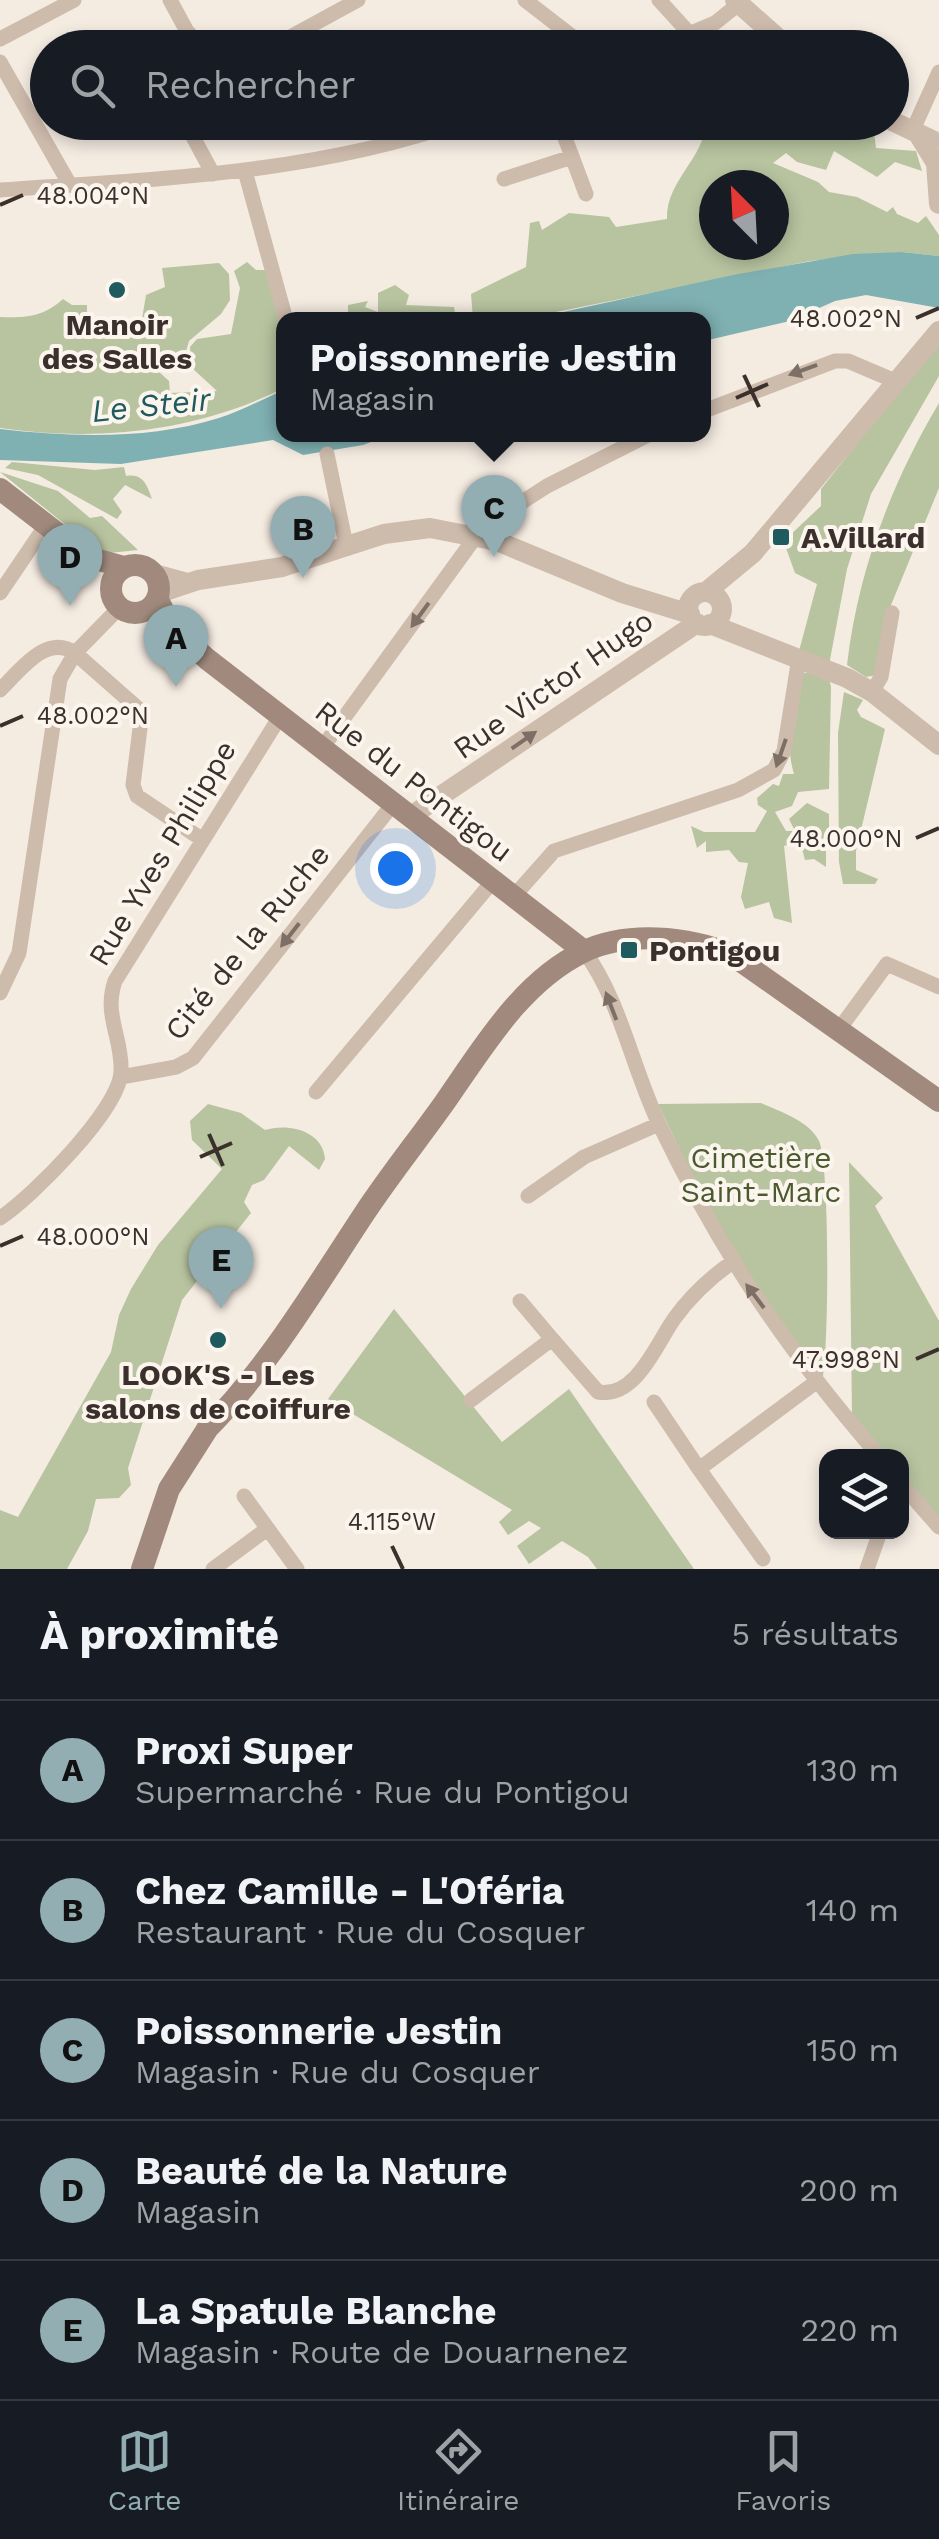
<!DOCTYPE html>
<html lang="fr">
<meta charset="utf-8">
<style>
:root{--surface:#171b24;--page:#242831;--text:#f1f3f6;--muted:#9ea1a6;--line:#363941;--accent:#92aeb2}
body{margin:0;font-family:"Work Sans",sans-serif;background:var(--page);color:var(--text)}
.controls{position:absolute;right:30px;bottom:30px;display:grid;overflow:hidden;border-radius:20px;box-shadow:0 5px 15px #0003}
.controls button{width:90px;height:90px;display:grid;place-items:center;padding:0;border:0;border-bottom:2px solid var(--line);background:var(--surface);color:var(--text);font:50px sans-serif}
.compass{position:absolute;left:699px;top:170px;width:90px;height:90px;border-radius:50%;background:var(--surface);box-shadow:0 5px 15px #0003;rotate:336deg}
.you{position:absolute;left:395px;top:868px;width:35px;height:35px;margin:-25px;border:8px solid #fff;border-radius:50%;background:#1a73e8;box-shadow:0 0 0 15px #1a73e833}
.badge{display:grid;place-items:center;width:65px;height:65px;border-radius:50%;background:var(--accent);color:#111;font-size:32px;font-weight:700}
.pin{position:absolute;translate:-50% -82px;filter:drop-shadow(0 2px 5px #0008)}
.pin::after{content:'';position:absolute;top:52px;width:35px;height:30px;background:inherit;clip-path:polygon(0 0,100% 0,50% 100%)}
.popup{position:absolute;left:276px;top:312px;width:435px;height:130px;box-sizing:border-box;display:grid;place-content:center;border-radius:20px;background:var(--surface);filter:drop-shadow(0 2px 8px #0005);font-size:32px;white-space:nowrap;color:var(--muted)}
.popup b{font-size:38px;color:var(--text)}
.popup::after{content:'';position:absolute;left:50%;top:100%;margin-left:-20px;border:20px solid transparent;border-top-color:var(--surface)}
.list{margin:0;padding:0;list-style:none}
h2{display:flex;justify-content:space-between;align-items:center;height:130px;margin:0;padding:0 40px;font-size:42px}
h2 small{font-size:32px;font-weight:400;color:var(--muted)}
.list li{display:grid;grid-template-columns:65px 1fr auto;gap:30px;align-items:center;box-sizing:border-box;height:140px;padding:0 40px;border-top:2px solid var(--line)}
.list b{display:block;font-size:38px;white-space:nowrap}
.list p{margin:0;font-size:32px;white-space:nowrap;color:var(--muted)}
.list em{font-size:32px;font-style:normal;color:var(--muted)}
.icon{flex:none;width:55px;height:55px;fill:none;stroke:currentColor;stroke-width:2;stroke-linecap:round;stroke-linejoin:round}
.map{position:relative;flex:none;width:939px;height:1569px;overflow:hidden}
.search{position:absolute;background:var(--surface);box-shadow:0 5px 15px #0003;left:30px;right:30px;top:30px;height:110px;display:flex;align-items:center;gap:25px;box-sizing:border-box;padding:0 35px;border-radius:55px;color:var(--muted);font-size:38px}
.sheet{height:830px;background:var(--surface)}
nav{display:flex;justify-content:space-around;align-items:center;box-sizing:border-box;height:140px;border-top:2px solid var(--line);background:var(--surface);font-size:28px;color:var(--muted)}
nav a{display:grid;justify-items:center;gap:5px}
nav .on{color:var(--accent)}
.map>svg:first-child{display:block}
</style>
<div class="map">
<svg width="939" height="1569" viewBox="0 0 939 1569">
<rect width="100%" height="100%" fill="#f4ebe1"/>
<path fill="#b8c4a0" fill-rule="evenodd" d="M706 123 873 124 876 148 916 151 922 171 895 162 877 177 834 151 826 170 797 162 786 153 773 163 818 182 829 192 857 197 887 212 893 207 897 214 918 223 926 216 939 235V256L902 252 810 261 521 319H473L471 294 526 267 530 223 539 221 542 230 569 213 609 217 616 227 667 219C666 181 703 160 706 123ZM714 185H774V245H714Z
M247 262 256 270H265L284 324V388C196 432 97 442 0 428V317C26 318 43 317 63 299L72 305H87V336L101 338 141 325 146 295 165 287 162 268 219 263 229 274 230 300 221 314 189 341 183 362 173 372 162 365 158 371 169 381 170 393 217 391 191 367 190 347 197 339 231 334 240 288 234 271Z
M395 285 409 295 406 305 454 307 456 319H339L348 315V305L368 301 365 307 378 312V293Z
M939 340V376L871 494 847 569 829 665 799 651 817 584 795 573 786 548 788 537 821 506V489Z
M939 403V488L889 610 877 675 866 677 847 665C858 571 891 484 939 403Z
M12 462 95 470 124 467 126 476C143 473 147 485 152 499L125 485 113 499 122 512 117 519 38 475 5 468Z
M0 472 58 491 90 518 102 516 138 550 109 553 93 547Z
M805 673 828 674 831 687 829 789 798 792 792 806 775 812 786 831H795L789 819 807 803 829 814V836L816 841 814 846H826V867L814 859 805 860 800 841 784 846 792 923 774 918 769 902 745 909 741 897 748 863 739 862 729 850 706 852V841L697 848 691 826 704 832H755L767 811 758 805 757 798 773 784 779 786 783 774H794C784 742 794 708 799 675Z
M844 692 863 700 857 710 861 717 885 729 856 851V870L878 879 875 884H843L839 862 838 733Z
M761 1103C779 1111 810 1121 819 1141 830 1164 829 1354 822 1382L721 1236 658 1104Z
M208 1104 241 1113 265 1130C287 1123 323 1130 325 1159L319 1170 289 1146 264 1180 252 1185 244 1202 251 1213 182 1300 128 1468 131 1485 119 1498 96 1499 88 1531 67 1569H0V1510L18 1517 111 1352 119 1315 131 1289 158 1245 222 1169 192 1140 190 1121Z
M849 1162 883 1198 875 1206 939 1321V1517L902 1476V1456H885L852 1417Z
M394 1309 502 1442 569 1389 694 1569H597L588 1557 562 1541 529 1564 517 1546 541 1528 529 1521 508 1535 499 1522 512 1510 328 1399Z"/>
<path fill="#7fb0b2" d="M902 252 939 256V308L866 295 835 301 790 321 704 341V320L531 319 733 275 853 254Z
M284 390V434L390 435 363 445 303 455 273 440 121 464 0 460V429C72 437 149 440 219 418 241 411 263 399 284 390Z"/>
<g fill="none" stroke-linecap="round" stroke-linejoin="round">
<path stroke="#cdbbac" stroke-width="15" d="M170 0 196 48
M525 0 587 48
M659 0 690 34
M0 39 74 0
M163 48 189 33
M270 48 358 0
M656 48 715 23 740 3
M0 62 70 185
M185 122 213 174
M559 122 586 194
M912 132 939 72
M245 171 286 320
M504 179 572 157
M0 190C155 179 313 174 461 122
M704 411 835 361H848L895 381
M327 454 346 545
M0 593 46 525
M0 690C20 671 46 633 75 653L142 712 133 785 137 796 203 840
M872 692 881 677 892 613
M322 748 482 528 547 486 650 434
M514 896 554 851 738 790 774 770 784 751 799 658
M584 951C621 1001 633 1071 660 1126 721 1253 787 1350 879 1456
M0 993 19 953 60 679 75 653 119 608
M840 1028 887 964 939 987
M121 1077 176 1067 193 1058 393 804
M316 1092 493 881
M528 1196 584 1157 659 1124
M0 1218C32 1197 119 1110 121 1072 123 1039 103 1015 115 981L281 715
M520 1301 552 1339
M471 1400 552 1339 598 1392C636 1399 657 1343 674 1319 689 1298 710 1278 731 1263
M654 1402 699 1469
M902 1485 939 1527
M244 1496 297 1569
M763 1559 699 1469 816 1382
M213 1569 267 1529
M867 1569 880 1532"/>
<path stroke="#cdbbac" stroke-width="20" d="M735 0 789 48
M892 121 932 140
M920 137 936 163 939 204
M154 574 187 583
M706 592 753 553 939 331
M688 609a17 17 0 1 1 34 0a17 17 0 1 1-34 0Z
M159 593 198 580 282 567 384 534 430 528 497 541 622 593 690 614
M710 624 847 678 872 692 939 745
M411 816 697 623"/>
<path stroke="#a18a7d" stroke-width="22" d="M0 489 88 557 124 567
M111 589a24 24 0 1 1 48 0a24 24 0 1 1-48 0Z
M157 598 171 626 207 659 584 951
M207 1429C270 1365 315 1288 364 1214 389 1176 418 1140 445 1102 482 1049 521 982 583 952 626 931 688 936 732 955L939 1101
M142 1569 169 1489 213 1420"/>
</g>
<defs><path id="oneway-solid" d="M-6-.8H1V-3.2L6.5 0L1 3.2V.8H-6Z" transform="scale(2.5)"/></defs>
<g fill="#7d6f65">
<use href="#oneway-solid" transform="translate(803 370) rotate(160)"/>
<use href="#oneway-solid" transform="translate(420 615) rotate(126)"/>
<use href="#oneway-solid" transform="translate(524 740) rotate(-35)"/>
<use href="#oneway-solid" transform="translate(781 753) rotate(109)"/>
<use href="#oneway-solid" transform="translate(290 935) rotate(128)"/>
<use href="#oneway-solid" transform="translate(611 1006) rotate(-111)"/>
<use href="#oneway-solid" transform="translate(755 1296) rotate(-127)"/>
</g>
<path fill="none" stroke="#3b302b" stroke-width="4" d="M0 205 23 195M916 318 939 308M744 375 759 407M736 398 768 384M0 726 23 716M916 838 939 828M209 1134 223 1166M200 1157 232 1143M0 1246 23 1236M916 1359 939 1349M392 1546 403 1569"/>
<g fill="#1f5a5e" stroke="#fbf5ee" stroke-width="4">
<circle cx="117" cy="290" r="10"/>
<rect x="771" y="527" width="20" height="20" rx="5"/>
<rect x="619" y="940" width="20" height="20" rx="5"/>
<circle cx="218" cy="1340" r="10"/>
</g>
<g text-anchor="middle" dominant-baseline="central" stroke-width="8" stroke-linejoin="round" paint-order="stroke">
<g font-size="30" font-weight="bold" fill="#3b302b" stroke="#fbf5ee">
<text x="117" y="324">Manoir<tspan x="117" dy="34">des Salles</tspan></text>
<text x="801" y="537" text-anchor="start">A.Villard</text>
<text x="649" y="950" text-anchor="start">Pontigou</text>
<text x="218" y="1374">LOOK'S - Les<tspan x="218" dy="34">salons de coiffure</tspan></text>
</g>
<g font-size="30" fill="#3b302b" stroke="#fbf5ee">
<text transform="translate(553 684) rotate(-35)">Rue Victor Hugo</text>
<text transform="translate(414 781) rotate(38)">Rue du Pontigou</text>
<text transform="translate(162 853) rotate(-59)">Rue Yves Philippe</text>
<text transform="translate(247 942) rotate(-51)">Cité de la Ruche</text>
</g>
<g font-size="30" fill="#4a5a2e" stroke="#fbf5ee">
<text x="761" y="1157">Cimetière<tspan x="761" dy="34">Saint-Marc</tspan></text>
</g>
<g font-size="32" font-style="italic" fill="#1f5a5e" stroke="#fbf5ee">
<text transform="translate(151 405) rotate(-6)">Le Steir</text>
</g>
</g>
<g font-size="25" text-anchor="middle" fill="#3b302b" stroke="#fbf5ee" stroke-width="8" stroke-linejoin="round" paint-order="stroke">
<text x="93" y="204">48.004°N</text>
<text x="846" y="327">48.002°N</text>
<text x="93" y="724">48.002°N</text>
<text x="846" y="847">48.000°N</text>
<text x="93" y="1245">48.000°N</text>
<text x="846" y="1368">47.998°N</text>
<text x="392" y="1530">4.115°W</text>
</g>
</svg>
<div class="controls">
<button><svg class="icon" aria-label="layers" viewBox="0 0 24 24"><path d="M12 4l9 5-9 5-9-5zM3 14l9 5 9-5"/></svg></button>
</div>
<svg class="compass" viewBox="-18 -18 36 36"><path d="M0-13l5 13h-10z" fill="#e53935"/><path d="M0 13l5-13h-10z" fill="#9ea1a6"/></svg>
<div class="you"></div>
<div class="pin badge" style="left:176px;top:687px">A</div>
<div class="pin badge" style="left:303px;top:578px">B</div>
<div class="pin badge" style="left:494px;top:557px">C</div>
<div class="popup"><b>Poissonnerie Jestin</b>Magasin</div>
<div class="pin badge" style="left:70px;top:606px">D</div>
<div class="pin badge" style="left:221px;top:1309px">E</div>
<div class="search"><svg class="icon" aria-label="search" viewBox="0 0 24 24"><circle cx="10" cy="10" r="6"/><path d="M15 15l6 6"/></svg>Rechercher</div>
</div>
<section class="sheet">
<h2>À proximité<small>5 résultats</small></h2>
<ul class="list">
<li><span class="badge">A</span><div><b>Proxi Super</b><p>Supermarché · Rue du Pontigou</p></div><em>130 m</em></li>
<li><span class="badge">B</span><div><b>Chez Camille - L'Oféria</b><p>Restaurant · Rue du Cosquer</p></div><em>140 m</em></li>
<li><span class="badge">C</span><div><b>Poissonnerie Jestin</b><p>Magasin · Rue du Cosquer</p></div><em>150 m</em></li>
<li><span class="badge">D</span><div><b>Beauté de la Nature</b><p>Magasin</p></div><em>200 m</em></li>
<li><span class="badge">E</span><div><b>La Spatule Blanche</b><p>Magasin · Route de Douarnenez</p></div><em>220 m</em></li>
</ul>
</section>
<nav>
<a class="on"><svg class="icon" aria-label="map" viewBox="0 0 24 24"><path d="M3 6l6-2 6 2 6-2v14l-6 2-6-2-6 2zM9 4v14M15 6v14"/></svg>Carte</a>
<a><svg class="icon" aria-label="directions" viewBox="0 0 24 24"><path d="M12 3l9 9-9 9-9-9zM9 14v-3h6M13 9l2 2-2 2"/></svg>Itinéraire</a>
<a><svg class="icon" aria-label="saved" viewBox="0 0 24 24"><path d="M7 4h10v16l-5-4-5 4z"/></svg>Favoris</a>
</nav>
